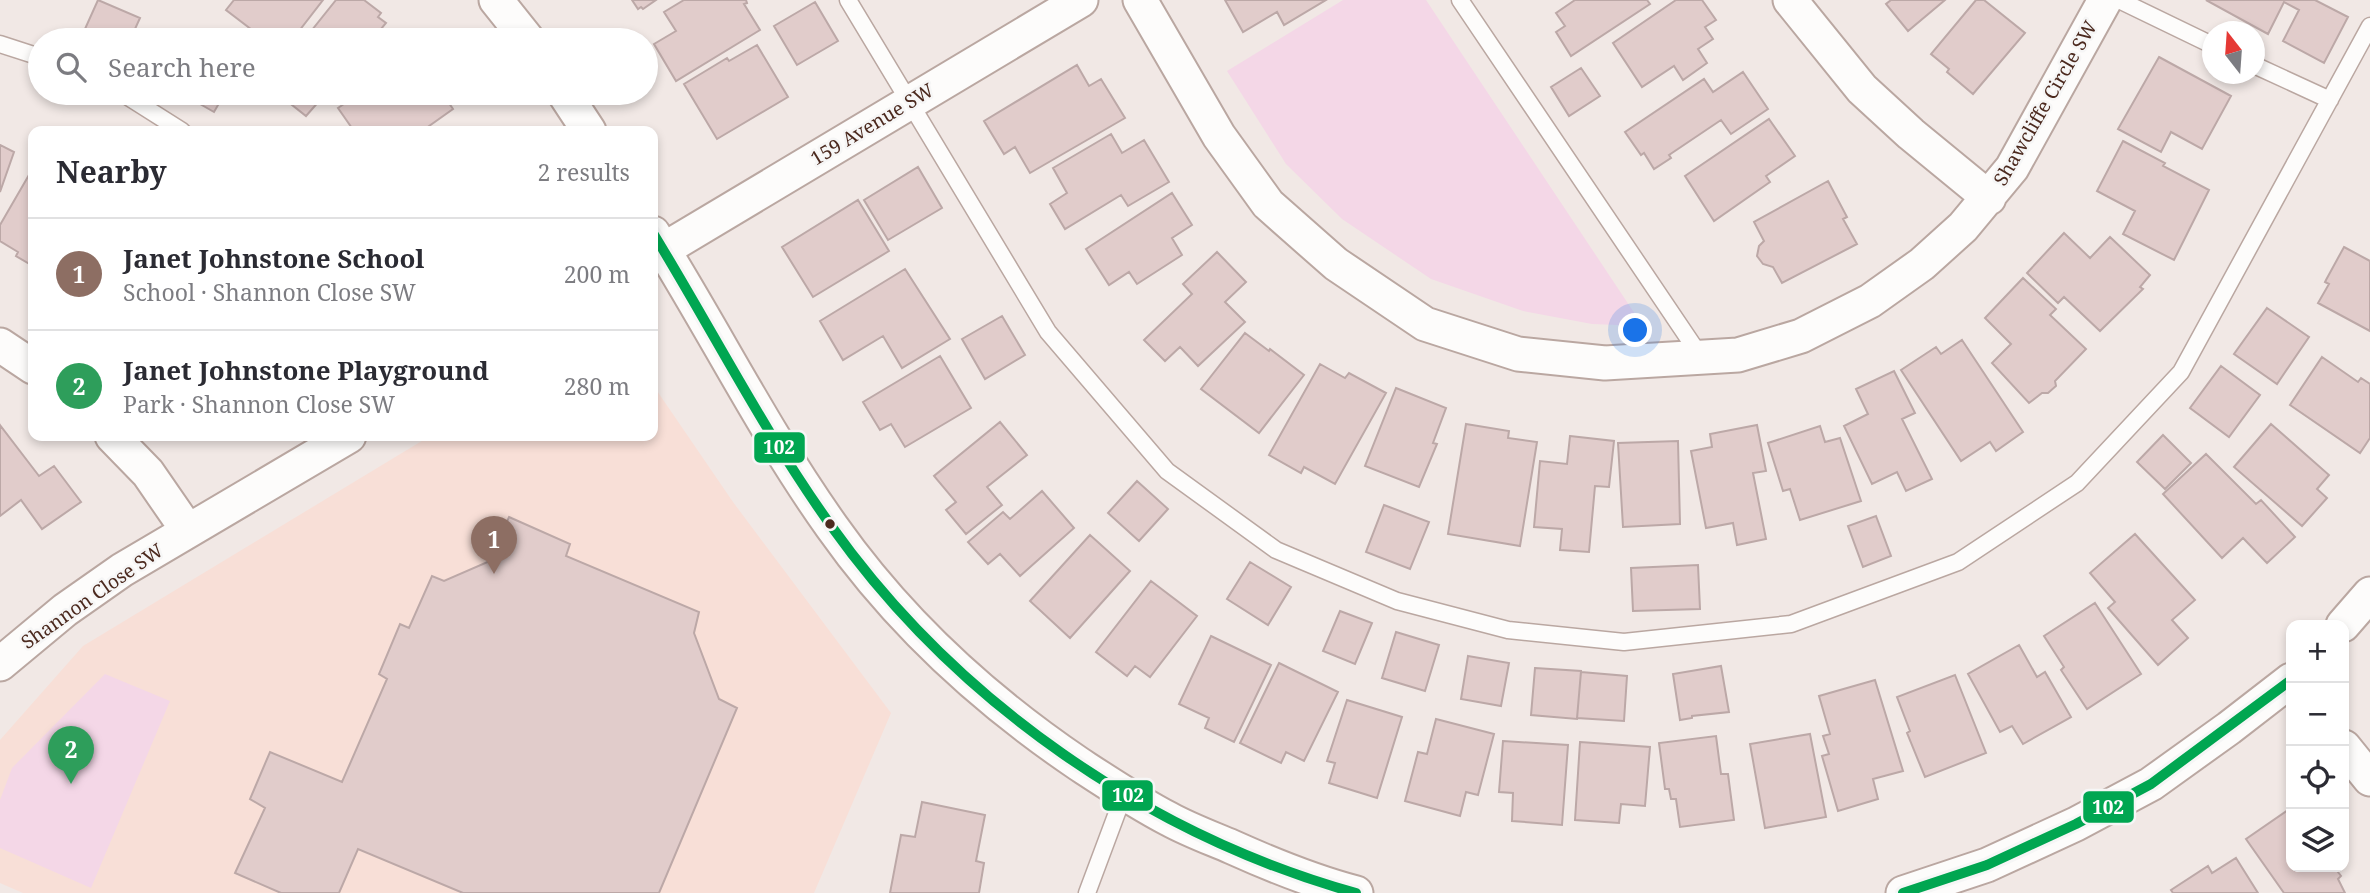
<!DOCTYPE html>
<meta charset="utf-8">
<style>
:root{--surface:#fff;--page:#f7f7f7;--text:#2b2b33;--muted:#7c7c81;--line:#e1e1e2;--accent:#ea580c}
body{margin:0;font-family:"Noto Serif",serif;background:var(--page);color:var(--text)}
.controls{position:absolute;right:21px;bottom:21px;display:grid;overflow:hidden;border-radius:14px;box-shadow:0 4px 10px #0003}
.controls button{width:63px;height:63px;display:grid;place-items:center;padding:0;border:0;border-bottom:2px solid var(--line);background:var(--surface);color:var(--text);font:35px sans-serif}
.compass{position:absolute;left:2202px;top:21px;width:63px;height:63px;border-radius:50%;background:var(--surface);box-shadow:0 4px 10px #0003;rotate:343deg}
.you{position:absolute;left:1636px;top:331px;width:24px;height:24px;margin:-18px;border:5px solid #fff;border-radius:50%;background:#1a73e8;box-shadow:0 0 0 10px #1a73e833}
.badge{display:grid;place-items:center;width:46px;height:46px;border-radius:50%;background:var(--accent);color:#fff;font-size:23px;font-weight:700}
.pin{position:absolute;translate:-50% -58px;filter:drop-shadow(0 2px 4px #0008)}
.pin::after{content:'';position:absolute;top:37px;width:24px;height:21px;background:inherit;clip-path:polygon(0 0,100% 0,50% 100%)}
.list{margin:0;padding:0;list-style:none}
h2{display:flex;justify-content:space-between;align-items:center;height:91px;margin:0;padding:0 28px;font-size:30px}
h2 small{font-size:23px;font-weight:400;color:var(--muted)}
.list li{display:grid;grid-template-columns:46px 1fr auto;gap:21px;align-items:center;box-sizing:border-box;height:112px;padding:0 28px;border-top:2px solid var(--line)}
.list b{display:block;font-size:26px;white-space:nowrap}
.list p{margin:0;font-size:23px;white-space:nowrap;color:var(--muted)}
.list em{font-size:23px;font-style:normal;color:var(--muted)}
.icon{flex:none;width:38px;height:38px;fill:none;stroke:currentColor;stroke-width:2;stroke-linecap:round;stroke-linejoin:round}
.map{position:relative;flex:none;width:2370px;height:893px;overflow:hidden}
.search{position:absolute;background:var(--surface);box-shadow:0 4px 10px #0003;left:28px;top:28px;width:630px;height:77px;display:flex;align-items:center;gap:18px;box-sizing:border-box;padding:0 24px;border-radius:38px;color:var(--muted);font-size:26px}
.panel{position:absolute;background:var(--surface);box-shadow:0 4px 10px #0003;left:28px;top:126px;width:630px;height:315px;border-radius:14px}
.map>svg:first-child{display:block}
</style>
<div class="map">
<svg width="2370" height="893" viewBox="0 0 2370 893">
<rect width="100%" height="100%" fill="#f1e8e5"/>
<path fill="#f8dfd7" d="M653 385 733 502 891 713 814 893H23L0 883V740L83 646 430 436H653Z"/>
<path fill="#f4d7e7" d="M1343 0H1426L1643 326 1592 324 1523 311 1431 279 1342 219 1286 164 1227 71Z
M105 674 170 701 91 888 0 848V800L12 768Z"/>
<path fill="#e1cccb" stroke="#bca8a7" stroke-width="2" d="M98 0 140 18 130 40H80Z
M234 0H323L292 40H265L226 10Z
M336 0H364L381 13 378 17 386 23 372 40H304Z
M632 0H656L643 9 641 7 638 9Z
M684 0H746L747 3 744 4 760 30 676 81 654 44 676 31 664 12Z
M1225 0H1326L1284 25 1277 12 1243 32Z
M1575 0H1647L1650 4 1571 56 1556 32 1565 26 1556 13Z
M1676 0H1702L1716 20 1705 27 1713 39 1698 49 1707 63 1683 80 1674 66 1642 87 1613 43Z
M1891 0H1945L1908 31 1886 4Z
M1976 0H1984L2025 33 1973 94 1947 72 1949 69 1931 54Z
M2206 0H2315L2348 17 2324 63 2283 41 2299 10 2284 2 2268 34Z
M815 2 838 41 797 65 774 26Z
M757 45 788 97 717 139 684 84 727 58 729 61Z
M2159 57 2231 96 2202 149 2171 132 2161 152 2118 129Z
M1077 65 1089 86 1101 79 1125 118 1030 173 1015 147 1004 154 984 121Z
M1581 68 1600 96 1569 116 1551 87Z
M1743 72 1768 109 1731 134 1721 120 1669 155 1671 158 1654 169 1644 153 1641 155 1625 132 1704 79 1713 92Z
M181 93H225L214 112Z
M277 93H330L323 102 320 100 306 116Z
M360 93H442L453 109 422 131H354L338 108Z
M1769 119 1795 156 1766 176 1770 182 1714 221 1685 176Z
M1111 134 1122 153 1144 140 1169 182 1128 206 1121 195 1065 229 1050 204 1067 193 1053 168Z
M2123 141 2165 163 2163 166 2209 190 2174 260 2123 234 2135 211 2097 191Z
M0 145 14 152 0 192Z
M918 167 942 208 888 240 864 200Z
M33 168V266L16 256 18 252 0 241V225Z
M1828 181 1847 217 1843 219 1857 244 1782 283 1773 267 1763 264 1757 256 1759 246 1764 241 1754 222Z
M1172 193 1192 225 1172 238 1182 255 1137 284 1129 272 1109 285 1086 249Z
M858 200 889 251 813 297 782 247Z
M2064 233 2090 258 2110 237 2150 275 2140 287 2143 289 2100 331 2064 297 2058 303 2027 273Z
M2344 247 2370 261V331L2318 303 2329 284 2325 282 2326 280Z
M1217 252 1246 282 1225 302 1245 322 1198 366 1180 347 1165 361 1144 340 1192 294 1183 284Z
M905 269 950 339 902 368 883 336 843 360 820 321Z
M2023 278 2056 309 2050 315 2086 349 2055 381 2056 386 2048 393H2042L2029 403 1992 363 2011 344 1985 318Z
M2267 308 2309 337 2277 384 2234 354Z
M1002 316 1025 355 985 379 962 339Z
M1245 333 1269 351 1270 349 1304 375 1259 433 1201 389Z
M1962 340 2023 432 1996 451 1990 442 1961 461 1901 370 1936 347 1941 354Z
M940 356 971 408 905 447 891 424 880 430 863 402Z
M2322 357 2358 382 2361 378 2370 384V438L2360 453 2290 405Z
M1320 364 1345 378 1349 373 1386 393 1335 484 1304 467 1301 473 1269 455Z
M2221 366 2260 395 2229 437 2190 408Z
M1894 371 1915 413 1902 419 1932 479 1906 491 1897 472 1872 484 1844 426 1868 414 1856 389Z
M1396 388 1446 408 1433 443 1437 444 1419 487 1365 466Z
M1000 422 1027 455 987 487 1002 505 966 534 946 510 956 502 934 476Z
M1466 424 1509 431 1508 438 1537 442 1520 546 1448 534Z
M2271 424 2329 475 2317 489 2327 498 2302 526 2234 467Z
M0 425 39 476 54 466 81 502 42 529 21 500 0 516Z
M1757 425 1766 471 1753 473 1766 539 1737 545 1733 523 1706 528 1691 451 1712 447 1710 434Z
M1820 426 1825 442 1840 438 1861 501 1800 520 1790 489 1783 491 1768 443Z
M2163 435 2191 463 2165 489 2137 462Z
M1570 436 1614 441 1609 487 1595 486 1589 552 1560 550 1562 529 1534 527 1540 461 1567 464Z
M1678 441 1680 524 1623 527 1618 443Z
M2206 454 2256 504 2261 500 2295 537 2267 563 2243 538 2222 558 2163 494Z
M1137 481 1168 509 1139 541 1108 513Z
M1042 491 1074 528 1020 576 1000 554 988 564 968 542 1003 512 1010 519Z
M1384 505 1429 522 1410 569 1366 552Z
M1876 516 1891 556 1863 567 1848 526Z
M509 517 570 544 566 556 699 612 694 633 719 699 737 708 659 893H463L358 849 339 893H281L235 873 265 808 250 799 270 752 342 782 387 679 379 674 400 624 409 628 432 576 444 581 490 561Z
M2135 534 2195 600 2172 620 2188 638 2158 665 2108 608 2115 602 2090 573Z
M1090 535 1130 571 1070 638 1030 601Z
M1250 562 1291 587 1268 625 1227 599Z
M1698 565 1700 609 1633 611 1631 568Z
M1151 581 1197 616 1150 677 1135 666 1127 676 1096 652Z
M2095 603 2141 674 2087 709 2061 670 2064 667 2044 636Z
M1340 611 1372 623 1355 664 1323 651Z
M1396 632 1439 645 1425 691 1382 678Z
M1211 636 1271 665 1234 742 1205 728 1209 718 1179 704Z
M2019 645 2037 677 2045 672 2071 717 2023 744 2012 726 2000 732 1968 674Z
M1468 656 1509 663 1501 706 1461 699Z
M1279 663 1338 692 1304 761 1286 752 1281 763 1240 743Z
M1721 666 1729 712 1692 716V718L1680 720 1673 674Z
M1535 668 1581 671 1577 719 1531 715Z
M1581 672 1627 676 1624 721 1577 718Z
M1955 675 1986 753 1925 777 1907 733 1910 731 1897 697Z
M1875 680 1903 771 1873 779 1878 799 1838 811 1822 756 1829 754 1823 736 1830 734 1819 696Z
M1347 700 1402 717 1377 798 1329 783 1335 763 1327 761Z
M1436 719 1494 734 1478 795 1466 792 1460 816 1405 801 1418 752 1427 754Z
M1810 734 1826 817 1765 828 1750 744Z
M1716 736 1721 774H1728L1734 820 1680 827 1676 799H1671L1669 789H1665L1659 743Z
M1503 741 1568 745 1562 825 1512 821 1513 793 1499 792Z
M1580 742 1650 747 1645 806 1621 804 1619 823 1575 820Z
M922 802 985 815 976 861 984 863 979 893H890L901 835 915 837Z
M2291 808V867H2334L2341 876 2338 879 2345 893H2284L2246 839Z
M2236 858 2258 893H2173L2171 890 2208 866 2212 873Z"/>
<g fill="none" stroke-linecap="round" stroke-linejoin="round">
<defs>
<path id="service" d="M848 0 1048 332 1167 471 1276 550 1397 601 1508 630 1624 642 1791 624 1958 562 2077 483 2181 372 2370 26
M1460 0 1701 357
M2119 0 2212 45
M0 44 40 57
M2254 65 2330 100
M122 93 182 131
M1087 893 1124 794"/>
<path id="minor" d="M496 0 528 40
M1140 0 1219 136 1268 204 1336 264 1425 324 1518 354 1605 363 1738 355 1801 336 1870 301 1922 264 1963 227 2012 168 2105 0
M1790 0 1862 89 1911 134 1989 198
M564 93 589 131
M653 233C714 330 765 433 832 527 899 622 983 699 1079 764 1108 783 1138 803 1169 819 1189 830 1211 838 1232 847 1272 865 1314 882 1356 893
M653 256 1081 0
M0 345 33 367
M112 436 148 473 188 531
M2343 625 2370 594
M0 664 65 610 122 570 349 436
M2344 747 2370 779
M1903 893 1987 865 2076 824 2151 784 2229 728 2291 680"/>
</defs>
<use href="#service" stroke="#baa7a1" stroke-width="19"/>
<use href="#minor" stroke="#baa7a1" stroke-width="37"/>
<use href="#service" stroke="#fdfcfb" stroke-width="16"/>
<use href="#minor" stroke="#fdfcfb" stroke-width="33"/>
<defs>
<path id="bus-1" d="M653 233C713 331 765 434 832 527 957 702 1148 835 1356 893
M1903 893 1987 865 2076 824 2151 784 2291 680"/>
</defs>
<use href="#bus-1" stroke="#f6f6f6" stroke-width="16"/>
<use href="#bus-1" stroke="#00a651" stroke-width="10"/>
</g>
<circle fill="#4b291e" stroke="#f6f6f6" stroke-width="2.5" cx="830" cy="524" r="6"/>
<g text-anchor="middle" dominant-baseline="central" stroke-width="5" stroke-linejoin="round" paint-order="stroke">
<g font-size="19" fill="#4b291e" stroke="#f6f6f6">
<text transform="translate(2045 103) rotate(-60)">Shawcliffe Circle SW</text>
<text transform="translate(872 124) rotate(-31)">159 Avenue SW</text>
<text transform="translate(92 596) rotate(-35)">Shannon Close SW</text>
</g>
</g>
<g stroke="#f6f6f6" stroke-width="2.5">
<rect x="753" y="431" width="53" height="33" rx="7" fill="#00a651"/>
<rect x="1101" y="779" width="53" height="33" rx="7" fill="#00a651"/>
<rect x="2082" y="790" width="53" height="34" rx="7" fill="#00a651"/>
</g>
<g font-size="19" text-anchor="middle" font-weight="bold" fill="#fff">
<text x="779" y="454">102</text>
<text x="1128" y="802">102</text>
<text x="2108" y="814">102</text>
</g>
</svg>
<div class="controls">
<button>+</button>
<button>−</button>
<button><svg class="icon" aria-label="locate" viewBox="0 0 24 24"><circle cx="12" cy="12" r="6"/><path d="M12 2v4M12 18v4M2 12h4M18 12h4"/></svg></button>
<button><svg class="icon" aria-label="layers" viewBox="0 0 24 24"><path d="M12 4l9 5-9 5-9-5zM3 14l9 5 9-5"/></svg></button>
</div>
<svg class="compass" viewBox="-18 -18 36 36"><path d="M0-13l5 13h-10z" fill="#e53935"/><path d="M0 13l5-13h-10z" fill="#7c7c81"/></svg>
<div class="you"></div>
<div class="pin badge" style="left:494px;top:574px;background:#8d6e63">1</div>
<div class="pin badge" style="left:71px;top:784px;background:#2e9e5b">2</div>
<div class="search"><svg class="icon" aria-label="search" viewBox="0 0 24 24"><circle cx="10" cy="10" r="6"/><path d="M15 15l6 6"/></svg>Search here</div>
<section class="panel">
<h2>Nearby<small>2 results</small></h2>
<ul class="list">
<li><span class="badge" style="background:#8d6e63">1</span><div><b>Janet Johnstone School</b><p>School · Shannon Close SW</p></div><em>200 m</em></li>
<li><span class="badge" style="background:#2e9e5b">2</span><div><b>Janet Johnstone Playground</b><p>Park · Shannon Close SW</p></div><em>280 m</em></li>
</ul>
</section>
</div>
